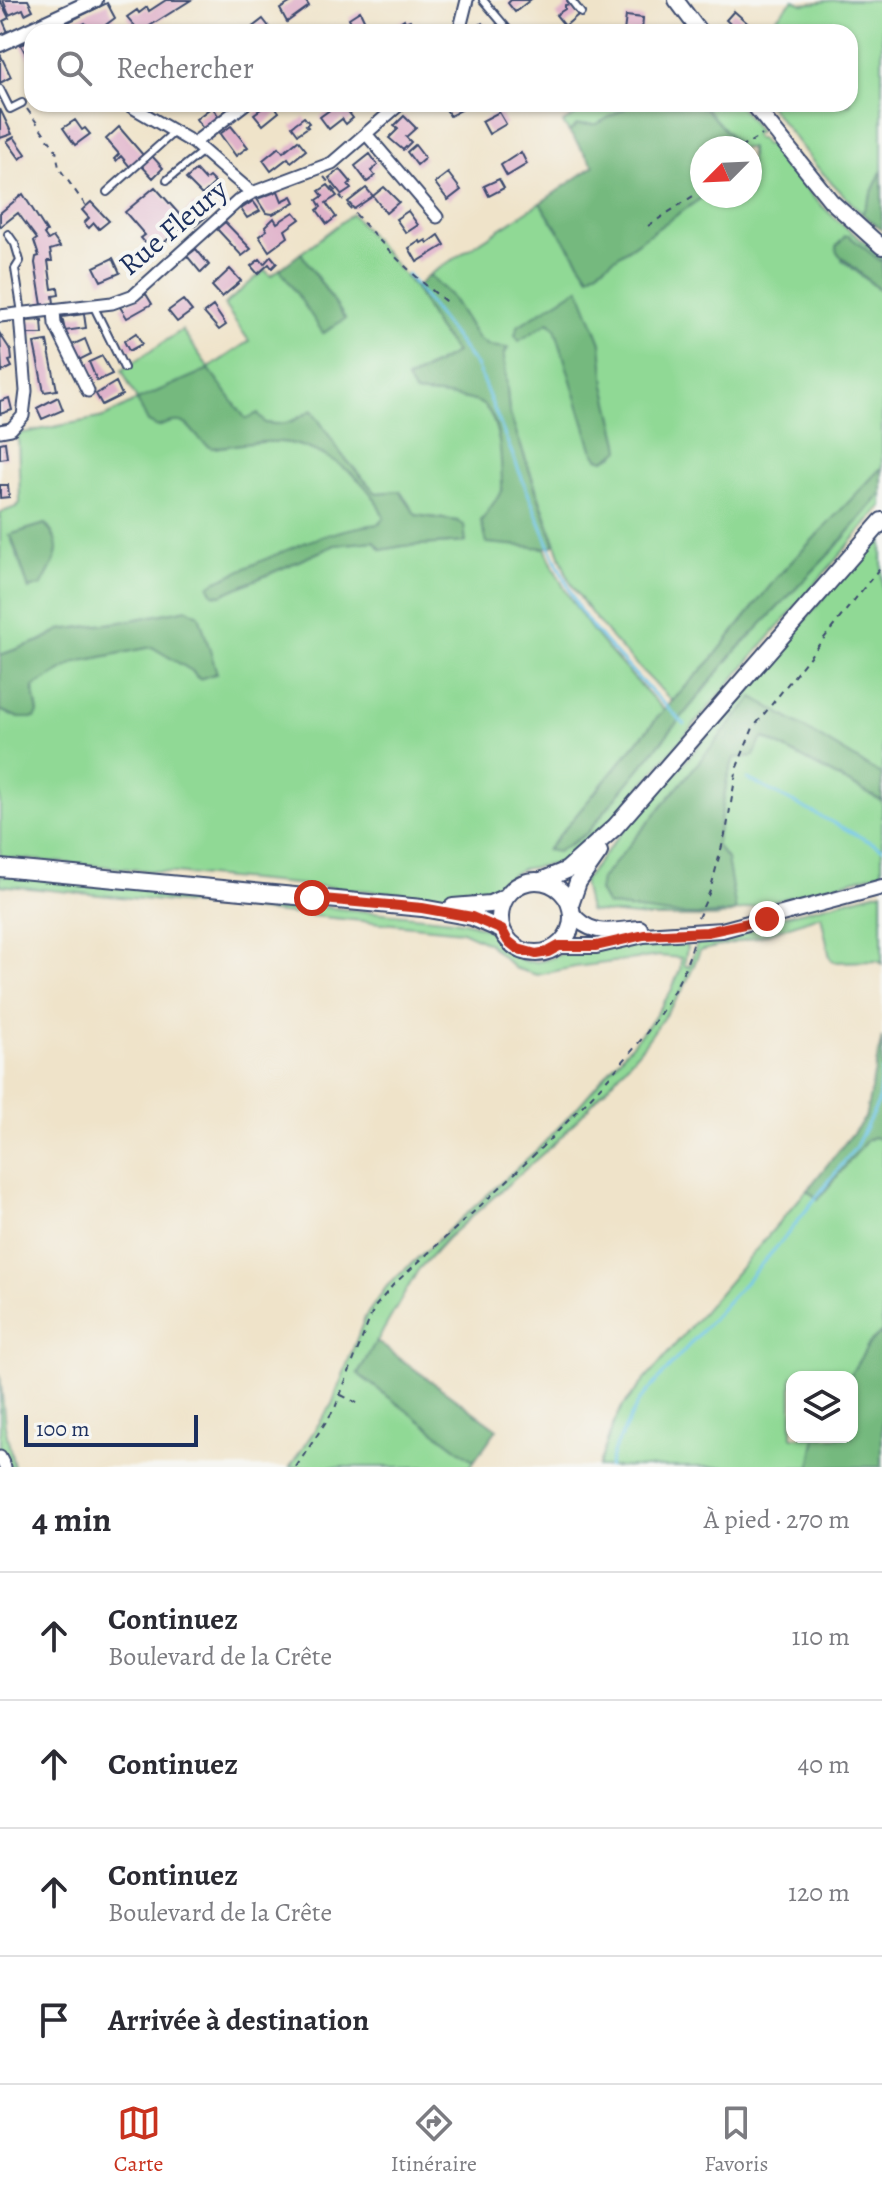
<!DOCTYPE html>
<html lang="fr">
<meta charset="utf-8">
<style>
:root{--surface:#fff;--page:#f7f7f7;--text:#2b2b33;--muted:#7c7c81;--line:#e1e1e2;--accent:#c8321e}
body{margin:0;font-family:Alegreya,serif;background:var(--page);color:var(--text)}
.controls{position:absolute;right:24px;bottom:24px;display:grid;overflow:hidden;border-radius:16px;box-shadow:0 2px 6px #0004}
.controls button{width:72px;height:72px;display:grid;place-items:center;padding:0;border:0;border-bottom:2px solid var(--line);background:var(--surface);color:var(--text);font:40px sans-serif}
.compass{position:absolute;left:690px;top:136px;width:72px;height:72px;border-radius:50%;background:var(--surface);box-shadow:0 2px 6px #0004;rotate:246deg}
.scale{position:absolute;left:24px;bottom:20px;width:174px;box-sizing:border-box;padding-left:8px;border:4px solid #1b2f5e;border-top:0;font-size:22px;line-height:28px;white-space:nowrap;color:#1b2f5e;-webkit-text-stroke:6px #f6f6f2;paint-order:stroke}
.stop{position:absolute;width:24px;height:24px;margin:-18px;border:6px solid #c8321e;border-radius:50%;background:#fff}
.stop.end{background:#c8321e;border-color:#fff;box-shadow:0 2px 8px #0008}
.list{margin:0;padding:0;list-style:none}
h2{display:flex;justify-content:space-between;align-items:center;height:104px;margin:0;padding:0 32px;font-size:34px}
h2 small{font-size:26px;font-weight:400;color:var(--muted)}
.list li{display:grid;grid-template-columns:52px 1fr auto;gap:24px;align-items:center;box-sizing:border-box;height:128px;padding:0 32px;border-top:2px solid var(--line)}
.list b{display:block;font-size:30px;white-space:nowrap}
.list p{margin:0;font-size:26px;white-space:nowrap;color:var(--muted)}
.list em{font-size:26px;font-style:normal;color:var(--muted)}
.icon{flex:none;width:44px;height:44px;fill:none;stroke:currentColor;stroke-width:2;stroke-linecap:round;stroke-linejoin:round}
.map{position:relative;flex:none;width:882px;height:1467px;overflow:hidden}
.search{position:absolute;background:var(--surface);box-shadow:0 2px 6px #0004;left:24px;right:24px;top:24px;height:88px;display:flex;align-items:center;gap:20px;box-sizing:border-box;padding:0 28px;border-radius:24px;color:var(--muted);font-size:30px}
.sheet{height:616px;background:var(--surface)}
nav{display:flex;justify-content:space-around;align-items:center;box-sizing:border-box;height:112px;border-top:2px solid var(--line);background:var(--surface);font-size:22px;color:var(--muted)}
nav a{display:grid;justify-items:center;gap:4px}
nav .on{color:var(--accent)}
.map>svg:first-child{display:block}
</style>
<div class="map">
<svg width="882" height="1467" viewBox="0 0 882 1467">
<rect width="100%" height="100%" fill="#f6f6f2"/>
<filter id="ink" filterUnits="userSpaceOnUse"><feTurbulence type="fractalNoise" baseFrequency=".0125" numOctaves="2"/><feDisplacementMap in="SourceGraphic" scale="16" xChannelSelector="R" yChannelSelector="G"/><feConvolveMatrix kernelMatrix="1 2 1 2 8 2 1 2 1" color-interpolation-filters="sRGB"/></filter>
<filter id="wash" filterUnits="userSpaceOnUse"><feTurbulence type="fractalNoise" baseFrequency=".006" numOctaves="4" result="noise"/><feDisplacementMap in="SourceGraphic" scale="32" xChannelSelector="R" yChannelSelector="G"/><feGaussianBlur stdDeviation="1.8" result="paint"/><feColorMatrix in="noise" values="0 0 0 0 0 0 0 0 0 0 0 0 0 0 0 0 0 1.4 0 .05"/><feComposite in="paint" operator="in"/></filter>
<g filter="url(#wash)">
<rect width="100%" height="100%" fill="#efe3c9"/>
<path fill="#90d995" stroke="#56847a" stroke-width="2" fill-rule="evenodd" d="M793 0 803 4 835 0H882V170L862 214 817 167 768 104H850V32H762Z
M593 104H633L597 124 577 125 569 132 563 123Z
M654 104H738L759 132 754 134 757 139 760 138 765 145 770 144 814 198 838 221 882 257V262L849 236 842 260 882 292V467L779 576 713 658 672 701C634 662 594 625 568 578L509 412 504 355 478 339 451 296 429 275 540 203 589 276 704 196H750V148H734L737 144 705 108 693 105ZM579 289 619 443 615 455 604 460 598 458 556 328 549 322Z
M352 214 420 294 437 328 456 353 407 379 415 393C430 395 472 396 483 405 498 416 506 472 502 489 499 500 488 512 481 521L545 548C573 618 614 657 664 710L547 850 567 847 587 833 733 654 835 548 882 493V506L613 819 562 863 521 869 483 892 426 896 0 857V710L12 716 38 713 33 687 76 662 152 647 192 671 196 677 217 674 121 622 60 630 40 641 0 655V513L16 507 20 503 18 434 104 417 137 400 122 370 182 330 209 368 249 341 224 305 265 270 271 276 280 269 324 333 345 318 301 253ZM209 369 246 420C280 426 283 428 312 410L342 455 376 493 399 491 416 515 458 521 466 542 403 546 382 550 374 541 335 545 221 595 213 594 209 587 379 524 384 518C371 481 331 453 294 444 268 438 238 445 212 448 186 435 194 411 158 426ZM45 524 49 527 44 580 41 585 29 589 10 535Z
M882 541V775L753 697 662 913 718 915 735 911 727 859 716 845 727 779 734 758 765 738 882 801V872L716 917H647L589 911 583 882 629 823 637 818 850 567Z
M0 875 453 920C465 922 477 924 488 930 503 939 506 956 525 961 543 965 556 954 572 951 609 943 645 940 682 938L687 948 684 965 689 967 699 938 882 891V964L878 961 833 962 830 958 821 915 761 936 700 951 683 990 644 1045 611 1083 557 1141 447 1238 418 1270 358 1374 474 1461 470 1467H290L332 1404 365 1317 387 1286 538 1149 576 1109 652 1021 671 991 680 970 681 958 659 956 575 967 537 975 514 968 488 943 462 931 0 885Z
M873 1137 882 1139V1332L869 1344 849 1377H792V1437H816L810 1467H598L614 1423 622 1407 807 1190 818 1199 867 1140Z
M0 1374 5 1426 14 1467H9L0 1450Z"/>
<path fill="#74b97e" stroke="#48746e" stroke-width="2" d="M633 104 693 105 705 108 737 144 734 148H702V196H704L589 276 540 203 594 166 569 132 577 125 597 124Z
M882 170V230L862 214Z
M845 236H849L882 262V292L837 253 836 247Z
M301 253 345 319 323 333 280 269Z
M429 275 451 296 478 339 489 346 508 348 504 355 509 412 555 545 545 548 487 543 481 521 502 491V484C501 463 502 420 483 405 472 396 430 395 415 393L407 380 456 353 437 328 415 288Z
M579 288 601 343 605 385 619 443 620 450 604 460 598 458 592 449 555 328 549 322 519 341 515 335 518 326Z
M209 369 246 419 258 413 265 423C286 427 295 420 312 410L342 455 376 493 400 491 416 515 457 521 464 525 466 542 403 546 382 550 374 541 335 545 221 595 213 594 209 586 214 582C268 559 320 530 379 524L384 518C371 481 331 453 294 444 268 438 238 445 212 448 186 435 194 411 158 427L148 422 137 400Z
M882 467V493L835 548 733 654 587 833 557 852 547 850 664 710 713 658 778 576Z
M45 524C68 548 53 562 42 585L29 589 12 538 9 535Z
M187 609 199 615 217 673 199 679 192 671 152 647 76 662 33 687 38 713 35 718H19L0 710V655L40 641 60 630 121 622Z
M753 697 882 775V801L765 738 761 740 754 756 734 758 727 779 716 845 727 859 736 911C693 920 649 912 607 905L599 891 601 879Z
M882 1037V1139L873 1137 867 1140 818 1199 807 1190 865 1118Z
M882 1332V1467H810L816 1437H852V1377H849L869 1344Z
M376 1341 497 1429 474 1461 358 1374Z"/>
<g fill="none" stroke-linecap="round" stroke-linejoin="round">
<path stroke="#6bc4e8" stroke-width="3" d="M407 274 477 367 554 557 578 607 593 628 639 679 684 724
M748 779 882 848
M609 1467 614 1450 639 1401 782 1241 855 1148 878 1103 882 1071"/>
</g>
<g id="blocks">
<path fill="#e0b2ca" d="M0 0 9 18 3 21 8 32 0 36Z
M3 0H28L33 10 25 14 23 9 9 15Z
M166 0H191L140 32 127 17 137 10 139 13 147 7 149 11Z
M295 0H305L309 6 287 22 280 9Z
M511 0H530L515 12 508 3Z
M107 3 115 18 103 27 107 32H91L85 23 74 29 77 32H60L56 28Z
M570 4 578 15 565 26 556 15 565 9V5Z
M360 11 368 28 356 32 349 18Z
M734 11 753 28 749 32H739L726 20Z
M626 16 643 18 642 32H624Z
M263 19 273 32H246Z
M404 19 405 22 410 20 417 32H385Z
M482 23 489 31 496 25 502 32H476L474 29Z
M32 40V65L21 45Z
M0 54 11 77 0 83Z
M268 104H273L279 112 263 125 254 114Z
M338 104H342L353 118 346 124 342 119 329 129 320 117Z
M443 104H465L467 107 450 116Z
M212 107 220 118 204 130 196 119Z
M0 109 12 134 0 138Z
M499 112 506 124 489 134 482 121Z
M404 116 416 128 406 137 411 142 403 150 389 138 398 129 394 126Z
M304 117 309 123 306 125 308 127 298 134 292 126Z
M75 120 82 130 85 128 90 134 75 145 63 128Z
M231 126 248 147 236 156 220 134Z
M119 127 143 155 130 167 121 156 116 161 114 159 119 154 106 139Z
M14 137 26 154 20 159 7 141Z
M298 140 306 150 291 162 288 158 271 171 263 160 279 147 283 152Z
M415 145 425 158 417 165 407 152Z
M521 152 527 164 507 176 501 165Z
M370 154 378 165 371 171 375 176 367 182 355 166Z
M152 156 163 168 153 178 141 165Z
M340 169 351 182 348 185 351 189 342 195 329 178Z
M196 170 205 180 209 177 215 183 202 195 186 179Z
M448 173 461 190 448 200 435 183Z
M499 179 504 188 489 196 484 186Z
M328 185 337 196 326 203 336 217 327 224 317 210 321 207 317 200 323 196 319 191Z
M155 187 187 223 153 252 141 238 145 235 125 212Z
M384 187 399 202 386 213 373 196Z
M366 188 373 196 354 209 348 202Z
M278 191 282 201 292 196 295 202 273 214 266 213 257 199Z
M23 194 47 232 44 234 48 240 53 237 60 247 50 250 52 261H48L52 289 58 288 59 295 53 296 54 303 42 305 35 263 36 257 39 256 34 241 37 239 23 220 18 213 0 227V213Z
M253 201 260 211 247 218 241 209Z
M91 202 109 221 99 229 94 223 89 228 84 223 89 218 82 210Z
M194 204 206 217 195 226 184 214Z
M408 211 418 225 406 233 396 219Z
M294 212 300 219 285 230 288 237 269 251 259 236 267 230 265 227 274 218 277 223Z
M225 222 251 249 242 256 217 229Z
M439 235 445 245 417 262 409 248 420 241 421 243 426 240 428 243Z
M196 249 209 265 201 273 187 256Z
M271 256 277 263 272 268 269 264 258 274 251 266 260 259 264 264Z
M113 258 120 273 101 281 94 267Z
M230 269 241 281 222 297 212 286Z
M146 294 152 304 127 318 120 307Z
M183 300 192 311 177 322 168 311Z
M213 306 226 325 219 330 204 313Z
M84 314 86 328 65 331 62 317Z
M42 320 43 334H27L25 321Z
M136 333 142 344 129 351 124 341Z
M0 334 11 351 12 360 9 361 12 367 2 372Z
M85 339 91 354 79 360 72 345Z
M47 341 57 390 44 392 34 343Z
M102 356 112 374 97 381 89 362Z
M116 382 122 395 102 405 96 394Z
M58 397 63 410 42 419 37 408Z
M9 398 12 410 0 414V401Z
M5 442 7 458 0 459V443Z
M0 485H8L9 497 0 498Z"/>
</g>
</g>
<g filter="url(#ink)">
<use href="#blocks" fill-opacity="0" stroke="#3b4a6e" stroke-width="2"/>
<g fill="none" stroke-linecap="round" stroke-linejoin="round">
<defs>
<path id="service" d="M483 0 510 32
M571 0 581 13
M0 89 10 109 22 103
M167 180 203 151
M107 192 174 132
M8 234 15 244 20 261 15 269 22 313
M93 305 124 368"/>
<path id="minor" d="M459 32 467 0
M127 104 194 143 252 193
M367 135 437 217
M194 143 245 104
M54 310 55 324 88 391
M0 316 112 303 134 295 238 201 252 193 332 163 400 104
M0 431 11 429 23 416 26 391 20 315
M0 1457 5 1467"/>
<path id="tertiary" d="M676 0 700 32
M0 44 95 0
M753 104 831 201 882 247
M572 913C591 938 613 930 640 928
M559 946H596L644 935 722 930 882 887"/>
<path id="secondary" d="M0 868 422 908 472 917 502 930
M500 917a36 36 0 1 1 72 0a36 36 0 1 1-72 0Z
M541 881 567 870 615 827 882 521
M570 905 578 882 599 852
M453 907 490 904 506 897"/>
</defs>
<use href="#service" stroke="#3b4a6e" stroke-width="10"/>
<use href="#minor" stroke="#3b4a6e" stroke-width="15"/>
<use href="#tertiary" stroke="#3b4a6e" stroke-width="18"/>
<use href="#secondary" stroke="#3b4a6e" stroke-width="20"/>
<path stroke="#3b4a6e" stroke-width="2" stroke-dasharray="6 6" stroke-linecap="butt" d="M27 109 56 150 59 168 86 206
M740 148 762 135
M324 177C364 225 400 266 449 304
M648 226 702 190
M698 918 710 891 727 827 737 767 753 728 882 565
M341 1395 359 1404
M296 1467 335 1408 374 1308 393 1285C458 1226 524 1168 584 1104 628 1057 675 1008 693 944"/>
<use href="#service" stroke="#fff" stroke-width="6"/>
<use href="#minor" stroke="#fff" stroke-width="11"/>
<use href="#tertiary" stroke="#fff" stroke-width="14"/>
<use href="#secondary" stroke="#fff" stroke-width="16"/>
</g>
</g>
<g fill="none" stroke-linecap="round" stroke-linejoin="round" filter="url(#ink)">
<path stroke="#c8321e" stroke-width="10" d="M312 898 422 908 472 917 502 930 508 941 518 949 536 954 548 952 559 946H596L644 935 707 932 767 919"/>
</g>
<g text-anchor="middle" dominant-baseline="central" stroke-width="8" stroke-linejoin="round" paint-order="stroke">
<g font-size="30" fill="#1b2f5e" stroke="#f6f6f2">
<text transform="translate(173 227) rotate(-40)">Rue Fleury</text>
</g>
</g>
</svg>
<div class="controls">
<button><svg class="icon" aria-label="layers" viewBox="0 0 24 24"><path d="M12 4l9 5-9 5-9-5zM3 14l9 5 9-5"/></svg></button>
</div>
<svg class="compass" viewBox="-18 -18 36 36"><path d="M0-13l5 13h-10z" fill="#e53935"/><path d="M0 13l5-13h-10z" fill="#7c7c81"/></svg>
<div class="scale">100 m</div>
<div class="stop" style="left:312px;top:898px"></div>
<div class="stop end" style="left:767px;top:919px"></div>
<div class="search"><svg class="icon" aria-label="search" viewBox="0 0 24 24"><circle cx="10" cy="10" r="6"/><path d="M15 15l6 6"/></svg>Rechercher</div>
</div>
<section class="sheet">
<h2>4 min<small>À pied · 270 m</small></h2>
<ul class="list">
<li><svg class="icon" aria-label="ahead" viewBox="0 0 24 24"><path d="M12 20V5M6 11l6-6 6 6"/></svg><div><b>Continuez</b><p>Boulevard de la Crête</p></div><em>110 m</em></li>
<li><svg class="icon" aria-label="ahead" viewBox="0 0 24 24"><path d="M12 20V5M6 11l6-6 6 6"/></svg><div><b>Continuez</b></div><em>40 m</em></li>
<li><svg class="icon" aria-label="ahead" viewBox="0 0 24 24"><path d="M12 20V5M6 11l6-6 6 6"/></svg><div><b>Continuez</b><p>Boulevard de la Crête</p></div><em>120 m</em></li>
<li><svg class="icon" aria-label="arrive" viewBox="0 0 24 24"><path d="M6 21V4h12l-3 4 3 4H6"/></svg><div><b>Arrivée à destination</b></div></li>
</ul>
</section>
<nav>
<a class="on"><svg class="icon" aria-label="map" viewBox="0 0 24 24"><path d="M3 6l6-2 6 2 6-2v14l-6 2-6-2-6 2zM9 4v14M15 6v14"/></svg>Carte</a>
<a><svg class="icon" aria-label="directions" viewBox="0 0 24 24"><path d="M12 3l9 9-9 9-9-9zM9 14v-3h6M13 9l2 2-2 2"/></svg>Itinéraire</a>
<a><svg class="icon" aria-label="saved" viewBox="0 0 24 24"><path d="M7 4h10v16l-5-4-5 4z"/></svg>Favoris</a>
</nav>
